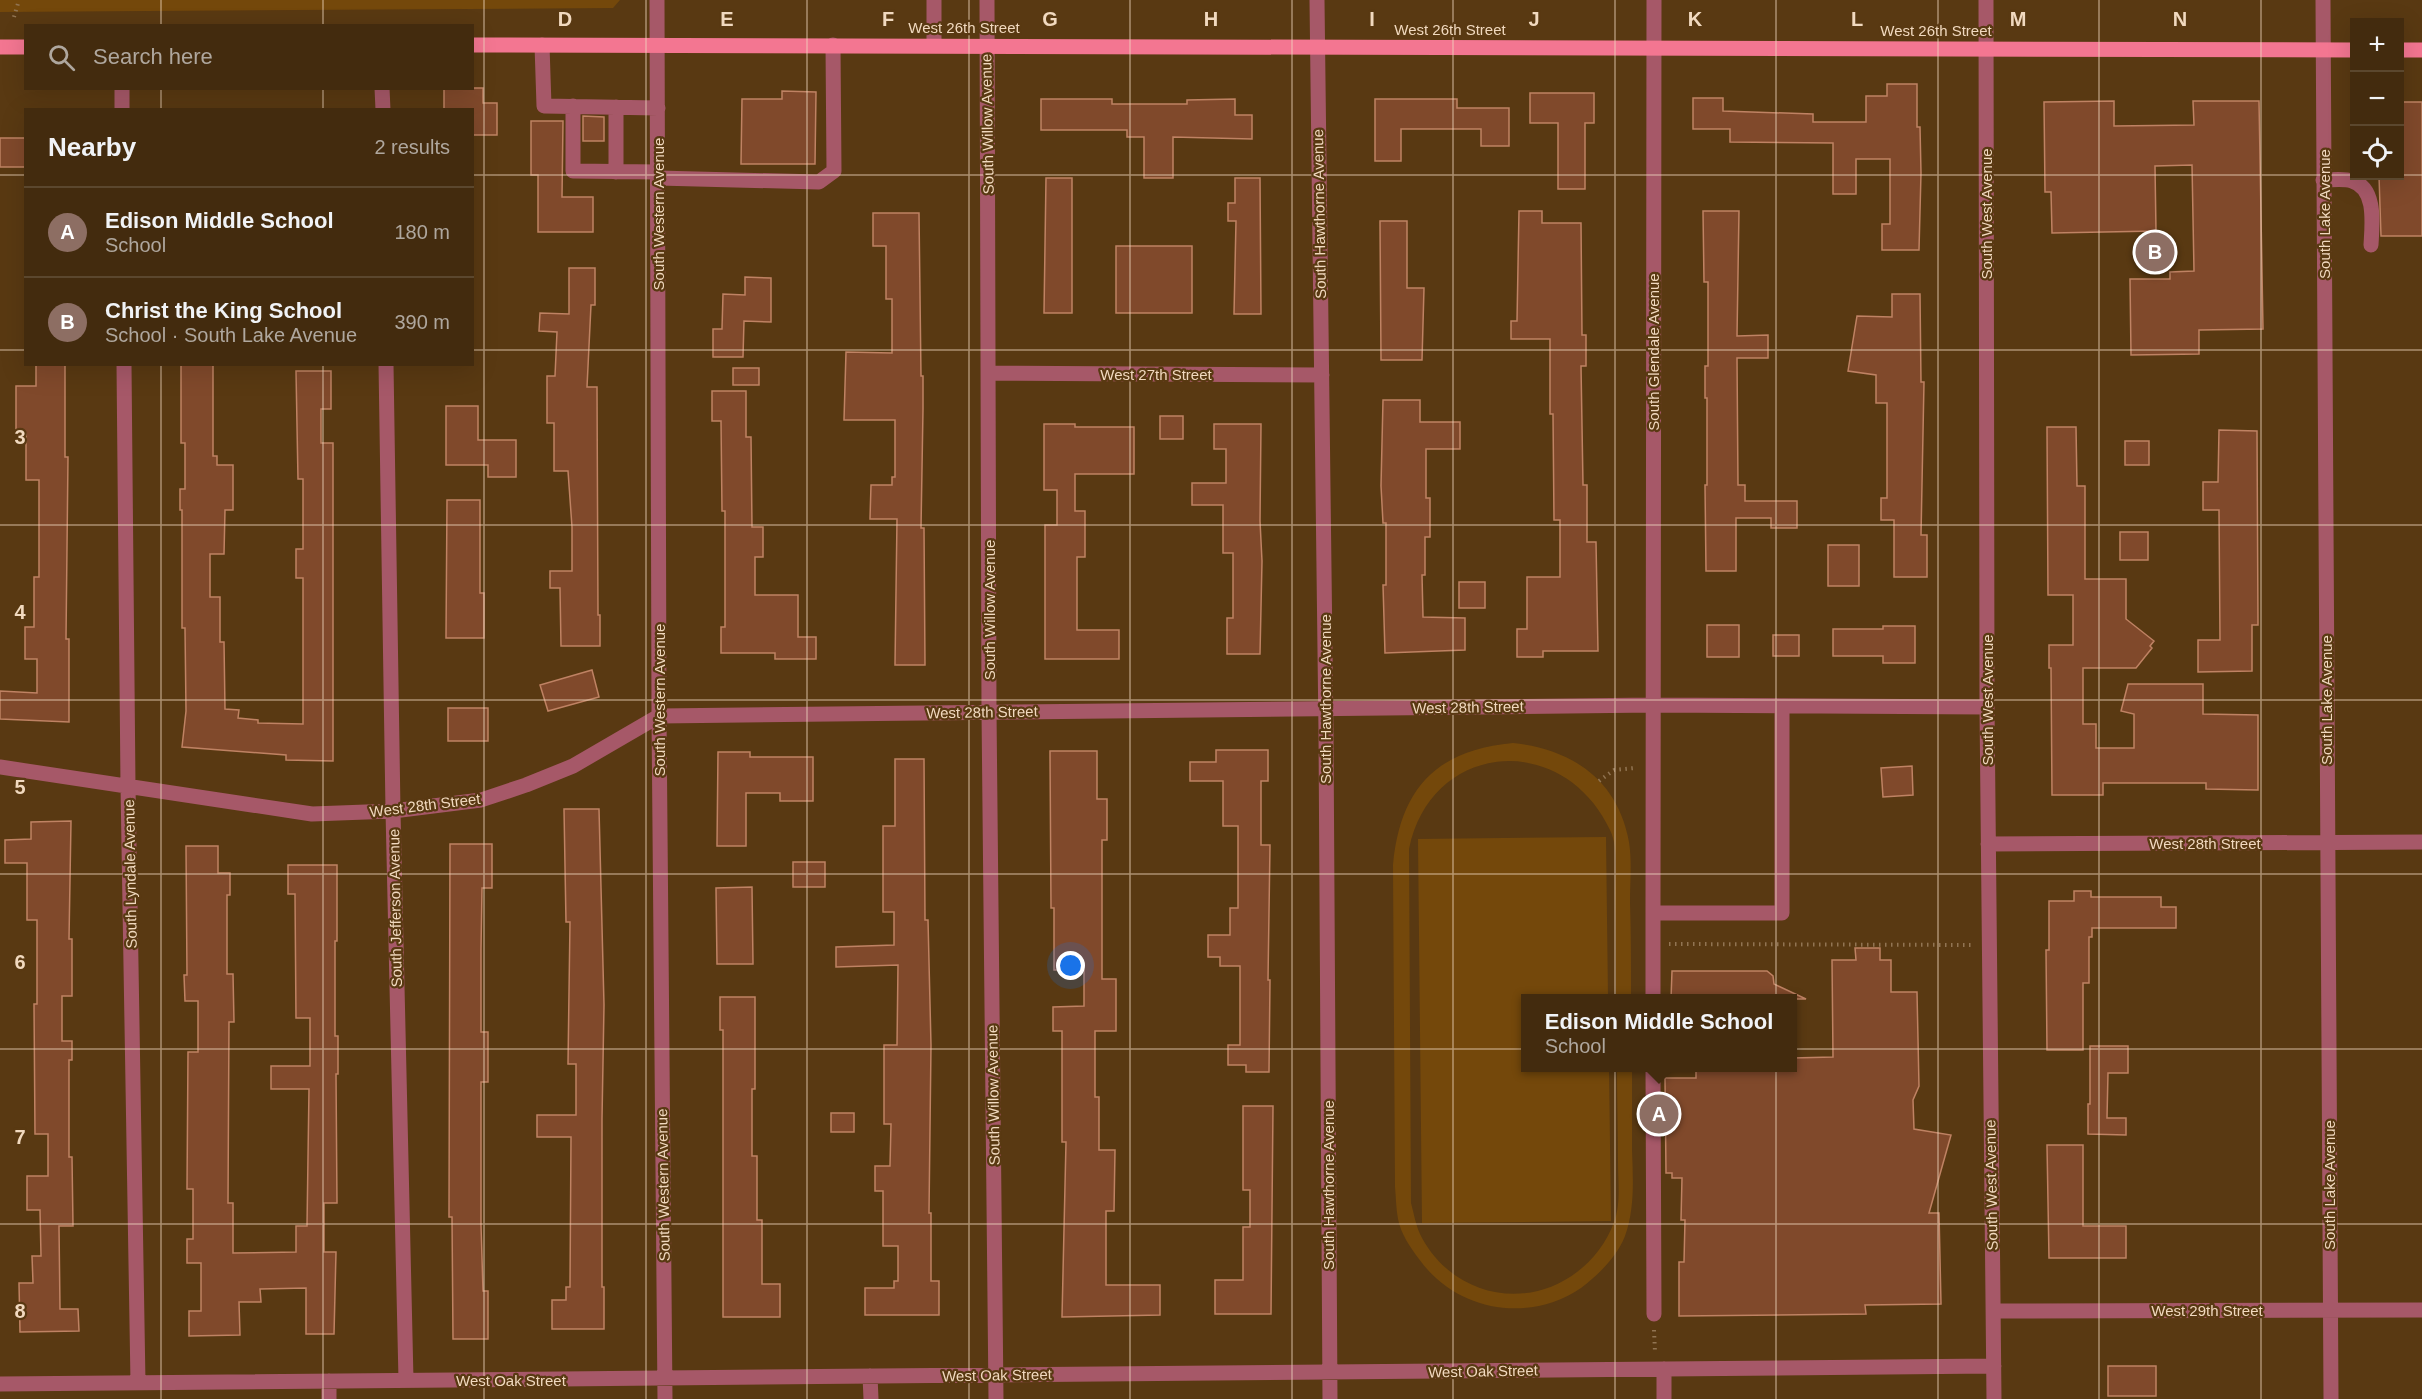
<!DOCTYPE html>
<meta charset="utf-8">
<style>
:root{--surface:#432b0e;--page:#4a3317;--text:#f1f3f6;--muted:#afa79e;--line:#5b472e;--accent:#8abfa5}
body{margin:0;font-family:Helvetica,sans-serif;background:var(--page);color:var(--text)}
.controls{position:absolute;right:18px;top:18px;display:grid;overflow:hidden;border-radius:0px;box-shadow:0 6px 24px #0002}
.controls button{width:54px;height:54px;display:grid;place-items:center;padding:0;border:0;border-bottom:2px solid var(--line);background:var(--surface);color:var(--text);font:30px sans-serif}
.you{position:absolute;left:1071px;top:966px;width:21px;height:21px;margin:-15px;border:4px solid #fff;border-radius:50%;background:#1a73e8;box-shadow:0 0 0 9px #1a73e833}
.badge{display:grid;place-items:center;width:39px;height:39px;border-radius:50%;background:var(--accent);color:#fff;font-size:20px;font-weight:700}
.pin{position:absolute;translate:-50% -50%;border:3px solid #fff;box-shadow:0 2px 6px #0006}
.popup{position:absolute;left:1521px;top:994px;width:276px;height:78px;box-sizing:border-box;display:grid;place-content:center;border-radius:0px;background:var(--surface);filter:drop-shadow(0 2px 4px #0005);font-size:20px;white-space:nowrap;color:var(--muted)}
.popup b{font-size:22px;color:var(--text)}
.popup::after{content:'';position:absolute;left:50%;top:100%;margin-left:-12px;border:12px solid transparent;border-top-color:var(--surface)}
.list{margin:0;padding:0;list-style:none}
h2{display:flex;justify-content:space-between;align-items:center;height:78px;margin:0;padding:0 24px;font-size:26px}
h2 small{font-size:20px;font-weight:400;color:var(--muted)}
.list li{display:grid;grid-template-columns:39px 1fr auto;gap:18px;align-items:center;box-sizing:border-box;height:90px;padding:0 24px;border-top:2px solid var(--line)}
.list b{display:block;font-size:22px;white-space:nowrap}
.list p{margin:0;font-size:20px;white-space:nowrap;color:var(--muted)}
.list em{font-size:20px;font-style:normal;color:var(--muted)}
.icon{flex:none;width:33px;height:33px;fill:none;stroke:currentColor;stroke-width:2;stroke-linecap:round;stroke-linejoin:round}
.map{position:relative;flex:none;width:2422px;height:1399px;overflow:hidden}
.search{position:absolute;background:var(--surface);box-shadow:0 6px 24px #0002;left:24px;top:24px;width:450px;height:66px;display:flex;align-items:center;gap:15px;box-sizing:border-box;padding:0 21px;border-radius:0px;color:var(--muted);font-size:22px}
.panel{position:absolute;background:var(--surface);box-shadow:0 6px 24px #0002;left:24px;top:108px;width:450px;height:258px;border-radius:0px}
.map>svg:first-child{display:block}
</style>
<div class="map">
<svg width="2422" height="1399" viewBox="0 0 2422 1399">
<rect width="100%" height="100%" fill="#593912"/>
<path fill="#74480b" d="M0 0H620L613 8 0 12Z
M1513 743C1572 749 1618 780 1629 842 1632 861 1630 882 1630 902 1631 934 1631 966 1631 998H1616C1616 963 1616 928 1615 893 1615 873 1619 849 1610 830 1563 730 1431 741 1409 849L1411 1203C1414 1214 1416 1227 1422 1238 1453 1295 1525 1312 1577 1272 1593 1260 1607 1242 1614 1222 1621 1204 1618 1182 1618 1163 1618 1131 1617 1099 1617 1068H1632C1632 1095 1632 1122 1632 1150 1633 1179 1635 1208 1625 1236 1617 1257 1598 1275 1581 1288 1528 1324 1456 1311 1419 1259 1410 1247 1401 1234 1398 1219 1396 1209 1396 1197 1395 1187L1393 865C1400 789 1436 750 1513 743Z
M1606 837 1608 998H1526V1068H1609L1611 1221 1422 1223 1418 839Z"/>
<path fill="#80492b" stroke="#bf8263" stroke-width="1.5" d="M1887 84H1917V127H1920L1921 173 1919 250H1882V224H1890V159H1856V194H1833V143L1730 142V129H1693V98H1723V111L1813 114V122H1866V96H1887Z
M444 88H483V103H497V135H472V110H444Z
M782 91 816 92 815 164H741L742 99H782Z
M1530 93H1594V123H1585V189H1558V123H1530Z
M1041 99H1112V104H1187V100L1235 99V115H1252V139L1173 137V178H1144V137H1127V130H1041Z
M1375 99H1457V108H1509V146H1481V129H1401V161H1375Z
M2114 101V126L2194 125 2193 101H2259L2263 329 2199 330V354L2131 355 2130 279H2170V272L2194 271 2192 165 2155 166 2156 231 2052 233 2051 192H2045L2044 102Z
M2400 102H2422V236H2381L2379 176H2400Z
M583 116 604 117V141H583Z
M531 121H563L562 197H593V232H538V175H531Z
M0 138H26V167H0Z
M1046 178H1072V313H1044Z
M1235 178H1260L1261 314H1234L1236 221H1228V203H1235Z
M1519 211H1542V223H1581L1582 335H1586V366H1581L1583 485H1587V542H1596L1598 651H1543V657H1517V629H1527V577H1560V520H1554L1553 414H1550V339H1511V321H1517Z
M1703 211H1739L1737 336 1768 335V358H1737L1738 485H1745V501H1797V528H1771V518H1736V571H1706L1705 485H1707V398H1705V366H1708V282H1704Z
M873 213H919L921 376H923V409L921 528H924L925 665H895L897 519H870L871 485H892V477H895V420H844L846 352 892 353V299H886V246H873Z
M1380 221H1407V288H1424L1422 360H1381Z
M1116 246H1192V313H1116Z
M569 268H595V305H591L587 387H597L598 615H600V646H561L560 588H550V571H572V527L568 471H554V423H547V376H555L557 332 539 331 540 313 569 314Z
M745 277 771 278V322L744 321 743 357H713V329H722L723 294 745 295Z
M1892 294H1920L1921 382H1924L1921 535H1927V577H1894V520H1881V498H1887V403H1876V375L1848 371 1857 316 1892 317Z
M36 364H65V457H68L66 639H69V722L0 719V691L37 693V659H25V627H34V577H39V480H26V434H16V386H36Z
M181 364H213V456H217V465H233V510H225L224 554H210V597H220V642H224L225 709 239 710 238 718 258 720V723L303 724V578H296V549H303V479H298L296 371H331V409H321V443H333V761L286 760V755L182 747 186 711 185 628H182V510H180V489H185V443H181Z
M733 368H759V385H733Z
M712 391H746V437H751L752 527H763V557H755V595H798V637H816V659H775V653H721V627H725V511H722L721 421H712Z
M1383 400H1420V422H1460V449H1426V498H1430V537H1425V575H1422L1423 617 1465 618V650L1385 653 1383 585H1386V523H1383L1381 486Z
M446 406H478V440H516V477H488V465H446Z
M1160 416H1183V439H1160Z
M1044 424H1075V427H1134V474H1075V511H1085V557H1077V630H1119V659H1045V525H1057V490H1044Z
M1214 424H1261L1260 521 1262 561 1260 654H1227V618H1233V553H1223V505H1192V483H1226V449H1214Z
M2047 427H2076L2077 486H2085V579H2126V619L2154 641 2150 646 2152 648 2136 668H2083V724H2096V748H2134V714L2121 711 2128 684H2203V714L2258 715V790L2206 789V783H2103V795H2052L2051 668H2049V645H2073V595H2048Z
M2219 430 2257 431 2258 625H2252V671L2198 672V640H2220L2219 510H2203V482H2218Z
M2125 441H2149V465H2125Z
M447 500H480V593H484V638H446Z
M2120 532H2148V560H2120Z
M1828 545H1859V586H1828Z
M1459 582H1485V608H1459Z
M1707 625H1739V657H1707Z
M1883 626H1915V663H1883V656H1833V629H1883Z
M1773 635H1799V656H1773Z
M592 670 599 697 548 711 540 685Z
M448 708H488V741H448Z
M1216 750H1268V781H1261V845H1270L1268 980H1270L1269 1072H1246V1065H1228V1045H1240V966H1220V957H1208V935H1230V908H1238V826H1223V781H1190V762H1216Z
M1050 751H1097V799H1107V840H1102V979H1116V1031H1095V1097H1099V1150H1115L1114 1211H1106V1285H1160V1315L1062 1317 1066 1142H1062V1031H1053V1007L1084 1006V970H1054V908H1051Z
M718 752H750V757H813V801H780V793H746V846H717Z
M895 759H924L925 920H928L931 1045 929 1213H931V1281H939V1315H865V1288H894V1281H898V1246H883V1191H875V1166H890L891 1124H884V1045H897L898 965 836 967V947L894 945V912H883V826H895Z
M1912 766 1913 795 1883 797 1881 768Z
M564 809H599L604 1005 602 1119V1287H604V1329H552V1300H566V1287H570L571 1137H537V1115H576V1064H568L570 922H566Z
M71 821 69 939H72V996H62V1041H72V1060H69V1157H72L73 1226H59L60 1309H78L79 1331 20 1332 19 1283H33L32 1256H41L40 1210H27V1176H48V1134H35L34 1004H37V920H27V863H5V840L31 839V822Z
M450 844H492V888H482L481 949V1032H488V1082H481V1225L483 1291H488V1339H453L452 1217H449Z
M186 846H218V873H230V895H227V974H233L234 1022H229L228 1203H233V1253L296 1252V1226H307L309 1089H271V1066H310V1018H296L295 894H288V865H337V941H335V1036H338V1074H336L337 1203H324V1252H336L334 1334H306V1288L260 1289 261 1302H239L240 1335 189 1336V1311H201V1263H187V1239H193V1189H187L188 1052H198V1001H185L184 975H187Z
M793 862H825V887H793Z
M752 887 753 964H717L716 888Z
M2074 891H2091V897H2161V907H2176V928H2092V937H2089V983H2083V1050H2047L2046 950H2049V901H2074Z
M1855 948H1880V960H1891V992H1917L1919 1086 1913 1100 1914 1129 1951 1135 1929 1213H1939L1941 1304 1865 1305 1866 1314 1679 1316V1262H1684L1685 1220H1681L1682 1178H1672V1173H1666L1665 1078H1696V1068H1792V1058L1833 1057 1832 960H1856Z
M1672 971H1767L1773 976 1774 984 1806 999H1671Z
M720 997H755V1089H752V1156H757V1220H762V1284H780V1317H723V1030H720Z
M2090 1046H2128V1073H2108L2107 1118H2126V1135L2088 1134V1104H2090Z
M1243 1106H1273L1271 1314H1215V1280H1243V1227H1250V1190H1243Z
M831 1113H854V1132H831Z
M2047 1145H2083V1226H2126V1258H2049Z
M2108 1366H2156V1396H2108Z"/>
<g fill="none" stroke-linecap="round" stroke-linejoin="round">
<path stroke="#917452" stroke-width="4" stroke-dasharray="1.5 4.5" stroke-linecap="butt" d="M14 17 19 0
M1599 781 1614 770 1635 768
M1669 944 1974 945
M1654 1330 1655 1352"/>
<path stroke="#a65868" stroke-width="15" d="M657 0 659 716 665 1399
M987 0 989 711 996 1399
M1317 0 1326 732 1330 1399
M1654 0 1653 913H1782V707
M1986 0 1987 707 1994 1399
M2323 0 2331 1399
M542 45 544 106 658 108
M934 45V0
M122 88V110
M382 88 383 110
M573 106V171L658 172
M616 107V172
M658 178 819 182 834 171 833 45
M2323 180C2332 180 2344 178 2352 181 2377 188 2372 225 2371 245
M124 364 128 786 138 1383
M386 364 393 811 406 1380
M990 373 1322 375
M0 767 312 814 393 811 481 800 526 785 573 766 659 716 1654 705 1987 707
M1988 844 2422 842
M1653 913V998
M1653 1068 1654 1314
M1993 1311 2422 1310
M1664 1369V1399
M870 1376 871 1399
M329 1381V1399
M0 1384 1994 1366"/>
<path stroke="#f37691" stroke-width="15" d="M472 45 2354 50
M0 47H26
M2400 50H2422"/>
</g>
<path fill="none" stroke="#f1d9bf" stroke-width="1.5" stroke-opacity="0.55" d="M161 0V26M323 0V26M484 0V1399M646 0V1399M807 0V1399M969 0V1399M1130 0V1399M1292 0V1399M1453 0V1399M1615 0V1399M1776 0V1399M1938 0V1399M2099 0V1399M2261 0V1399M161 88V110M323 88V110M0 175H26M472 175H2354M2400 175H2422M0 350H26M472 350H2422M161 364V1399M323 364V1399M0 525H2422M0 700H2422M0 874H2422M0 1049H2422M0 1224H2422"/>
<g text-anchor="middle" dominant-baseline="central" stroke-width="4.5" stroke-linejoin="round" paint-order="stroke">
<g font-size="15" fill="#f1d9bf" stroke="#593912">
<text x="964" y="27">West 26th Street</text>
<text x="1450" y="29">West 26th Street</text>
<text x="1936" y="30">West 26th Street</text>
<text transform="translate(987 124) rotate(-91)">South Willow Avenue</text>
<text transform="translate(658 214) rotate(-90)">South Western Avenue</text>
<text transform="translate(1319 214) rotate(-91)">South Hawthorne Avenue</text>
<text transform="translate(1986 214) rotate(-90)">South West Avenue</text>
<text transform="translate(2324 214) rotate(-90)">South Lake Avenue</text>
<text transform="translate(1653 352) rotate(-90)">South Glendale Avenue</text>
<text x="1156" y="374">West 27th Street</text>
<text transform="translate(989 610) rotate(-90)">South Willow Avenue</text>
<text transform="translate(1325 699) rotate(-90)">South Hawthorne Avenue</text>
<text transform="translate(659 700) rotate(-90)">South Western Avenue</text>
<text transform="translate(1987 700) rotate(-90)">South West Avenue</text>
<text transform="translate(2326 700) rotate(-90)">South Lake Avenue</text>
<text transform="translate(1468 707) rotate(-1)">West 28th Street</text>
<text transform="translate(982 712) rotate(-1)">West 28th Street</text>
<text transform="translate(425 805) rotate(-7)">West 28th Street</text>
<text x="2205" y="843">West 28th Street</text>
<text transform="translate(130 874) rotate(-91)">South Lyndale Avenue</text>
<text transform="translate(395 908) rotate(-91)">South Jefferson Avenue</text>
<text transform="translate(993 1095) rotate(-91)">South Willow Avenue</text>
<text transform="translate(663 1185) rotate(-91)">South Western Avenue</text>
<text transform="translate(1328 1185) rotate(-90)">South Hawthorne Avenue</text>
<text transform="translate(1991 1185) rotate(-91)">South West Avenue</text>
<text transform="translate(2329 1185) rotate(-90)">South Lake Avenue</text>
<text x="2207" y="1310">West 29th Street</text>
<text transform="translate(1483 1371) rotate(-1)">West Oak Street</text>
<text transform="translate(997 1375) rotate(-1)">West Oak Street</text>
<text x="511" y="1380">West Oak Street</text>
</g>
</g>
<g font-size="20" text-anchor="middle" font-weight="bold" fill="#f1d9bf" stroke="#593912" stroke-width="4.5" stroke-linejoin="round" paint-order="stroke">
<text x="565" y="26">D</text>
<text x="727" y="26">E</text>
<text x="888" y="26">F</text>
<text x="1050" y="26">G</text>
<text x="1211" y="26">H</text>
<text x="1372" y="26">I</text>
<text x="1534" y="26">J</text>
<text x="1695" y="26">K</text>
<text x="1857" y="26">L</text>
<text x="2018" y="26">M</text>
<text x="2180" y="26">N</text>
<text x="20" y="444">3</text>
<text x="20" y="619">4</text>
<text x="20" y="794">5</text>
<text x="20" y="969">6</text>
<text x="20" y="1144">7</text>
<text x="20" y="1318">8</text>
</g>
</svg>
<div class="controls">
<button>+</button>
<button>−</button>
<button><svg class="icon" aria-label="locate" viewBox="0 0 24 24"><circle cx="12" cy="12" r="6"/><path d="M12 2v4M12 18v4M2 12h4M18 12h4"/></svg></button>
</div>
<div class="you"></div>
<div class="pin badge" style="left:1659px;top:1114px;background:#8d6e63">A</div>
<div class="popup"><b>Edison Middle School</b>School</div>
<div class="pin badge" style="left:2155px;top:252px;background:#8d6e63">B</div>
<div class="search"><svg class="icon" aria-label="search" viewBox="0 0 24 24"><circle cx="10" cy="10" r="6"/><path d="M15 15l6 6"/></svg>Search here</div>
<section class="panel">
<h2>Nearby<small>2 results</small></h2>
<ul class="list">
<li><span class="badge" style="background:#8d6e63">A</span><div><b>Edison Middle School</b><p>School</p></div><em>180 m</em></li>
<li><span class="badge" style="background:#8d6e63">B</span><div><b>Christ the King School</b><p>School · South Lake Avenue</p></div><em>390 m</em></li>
</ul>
</section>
</div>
